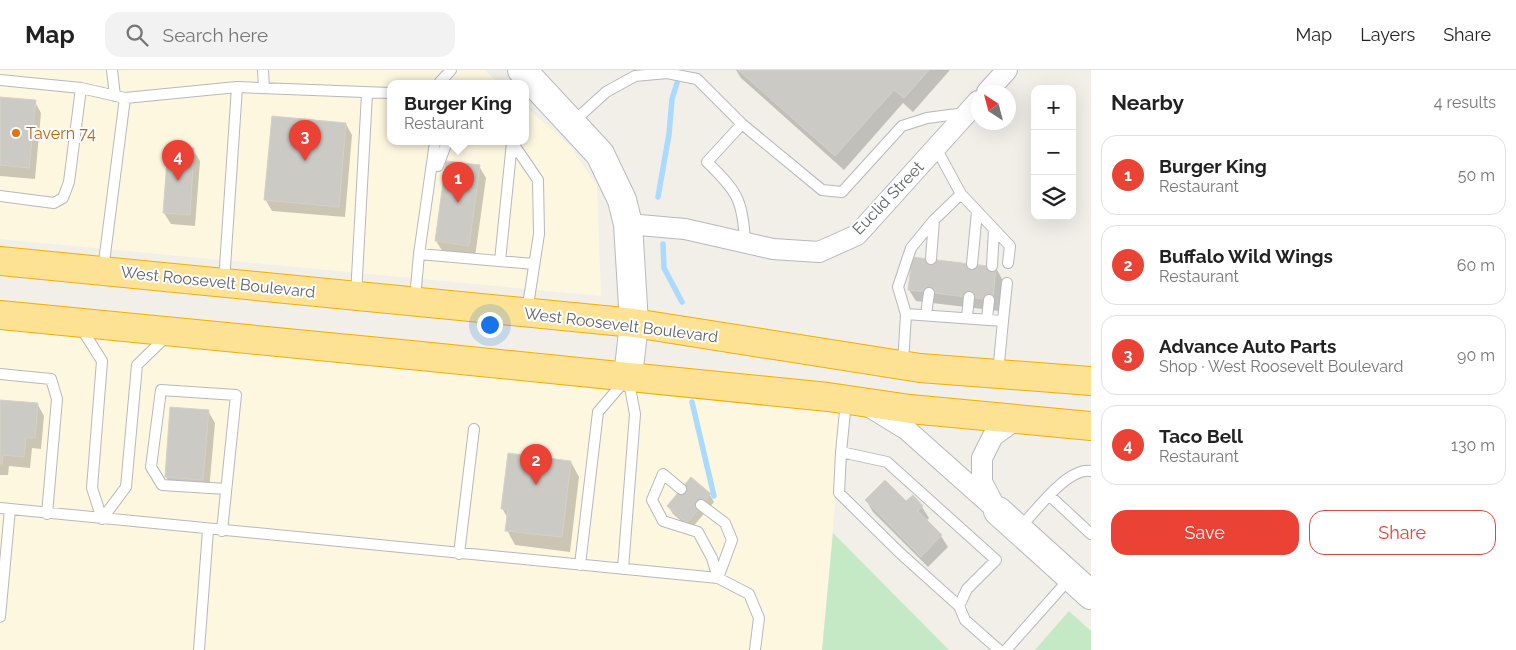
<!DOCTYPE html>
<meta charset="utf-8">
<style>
:root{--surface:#fff;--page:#f2f2f2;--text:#222;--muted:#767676;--line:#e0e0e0;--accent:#ea4335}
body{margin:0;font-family:Raleway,sans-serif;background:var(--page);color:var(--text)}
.controls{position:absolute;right:15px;top:15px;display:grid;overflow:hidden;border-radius:10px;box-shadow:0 5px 20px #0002}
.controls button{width:45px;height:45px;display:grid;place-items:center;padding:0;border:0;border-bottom:1px solid var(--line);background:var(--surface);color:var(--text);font:25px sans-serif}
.compass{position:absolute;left:971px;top:15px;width:45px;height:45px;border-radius:50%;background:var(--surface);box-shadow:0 5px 20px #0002;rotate:324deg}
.you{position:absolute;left:489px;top:254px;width:18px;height:18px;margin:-12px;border:4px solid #fff;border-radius:50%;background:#1a73e8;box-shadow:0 0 0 8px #1a73e833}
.badge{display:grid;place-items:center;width:32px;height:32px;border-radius:50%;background:var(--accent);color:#fff;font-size:16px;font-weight:700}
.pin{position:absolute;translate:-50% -41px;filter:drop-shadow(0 1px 2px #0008)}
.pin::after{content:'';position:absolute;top:26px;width:18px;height:15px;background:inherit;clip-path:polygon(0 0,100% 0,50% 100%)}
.popup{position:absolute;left:387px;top:10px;width:142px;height:65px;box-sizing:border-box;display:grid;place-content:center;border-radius:10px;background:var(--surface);filter:drop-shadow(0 1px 4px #0005);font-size:16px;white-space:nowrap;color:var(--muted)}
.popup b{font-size:19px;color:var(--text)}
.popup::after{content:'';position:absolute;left:50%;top:100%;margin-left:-10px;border:10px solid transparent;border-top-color:var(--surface)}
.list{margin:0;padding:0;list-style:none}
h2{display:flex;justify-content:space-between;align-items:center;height:65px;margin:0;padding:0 20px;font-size:21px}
h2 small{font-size:16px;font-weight:400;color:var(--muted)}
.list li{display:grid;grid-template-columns:32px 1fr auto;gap:15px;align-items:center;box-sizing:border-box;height:80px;margin:0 10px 10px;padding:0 10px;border:1px solid var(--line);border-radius:15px}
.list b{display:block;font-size:19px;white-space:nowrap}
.list p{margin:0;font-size:16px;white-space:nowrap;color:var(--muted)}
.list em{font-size:16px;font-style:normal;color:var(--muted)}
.actions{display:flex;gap:10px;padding:15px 20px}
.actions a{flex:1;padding:11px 0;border:1px solid var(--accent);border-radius:15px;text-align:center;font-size:18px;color:var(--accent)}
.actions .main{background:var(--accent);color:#fff}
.icon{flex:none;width:28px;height:28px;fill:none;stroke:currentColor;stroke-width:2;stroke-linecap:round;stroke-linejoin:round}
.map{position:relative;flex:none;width:1091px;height:580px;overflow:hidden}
header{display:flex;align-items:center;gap:30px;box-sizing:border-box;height:70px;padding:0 25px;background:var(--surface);border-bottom:1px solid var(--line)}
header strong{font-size:24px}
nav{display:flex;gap:28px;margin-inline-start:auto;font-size:18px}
.search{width:350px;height:45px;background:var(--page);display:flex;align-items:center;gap:12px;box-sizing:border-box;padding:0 18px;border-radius:15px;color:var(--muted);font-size:19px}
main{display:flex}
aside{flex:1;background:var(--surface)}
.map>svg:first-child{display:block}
</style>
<header>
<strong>Map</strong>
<div class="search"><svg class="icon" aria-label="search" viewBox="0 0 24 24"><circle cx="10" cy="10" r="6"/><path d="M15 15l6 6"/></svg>Search here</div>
<nav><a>Map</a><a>Layers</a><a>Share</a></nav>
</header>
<main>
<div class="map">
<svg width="1091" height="580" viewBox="0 0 1091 580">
<rect width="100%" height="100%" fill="#f1efe8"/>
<path fill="#fef7e0" d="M0 0H484L500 14H390V72H526V37L571 77 597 116 601 226 0 169Z
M0 258 844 331 822 580H0Z"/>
<path fill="#c5e8c5" d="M833 463 949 580H822Z
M1069 541 1091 561V580H1035Z"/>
<path fill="#0003" d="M736 0H950L913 42 903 33 844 100 741 8Z
M0 29 35 32 41 43 35 109 0 106Z
M346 54 352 65 345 147 272 141 265 129Z
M193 80 200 91 195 156 171 154 164 143Z
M479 96 486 108 475 187 443 182 436 171Z
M996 198 1002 209 999 241 916 231 909 220Z
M0 331 38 335 44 346 41 379 32 378 30 398 9 396 8 405H0Z
M208 341 215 353 209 421 173 418 166 407Z
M571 392 579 407 570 482 515 475 507 460 508 449 502 438Z
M710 425 714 432 691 459 673 444 668 436Z
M866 430 906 433 922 437 929 448 926 451 941 466 948 477 928 497 873 442Z"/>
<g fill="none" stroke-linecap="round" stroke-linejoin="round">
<path stroke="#aadaff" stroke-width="5.5" d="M658 127 669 64 672 29 677 13
M663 174 664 198 682 232
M692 332 714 426"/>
</g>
<path fill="#cccac5" stroke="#d6d1c6" d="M738 0H929L904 28 894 20 835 86Z
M0 27 36 30 29 98 0 95Z
M272 46 346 53 339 137 264 130Z
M168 77 194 78 190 145 163 143Z
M446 91 480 95 469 176 435 171Z
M912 187 996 197 993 230 908 220Z
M0 330 38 333 35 368 26 367 24 387 3 385 2 394H0Z
M170 337 209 340 203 410 165 407Z
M508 383 571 391 562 467 505 461 508 439H501Z
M691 407 711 424 687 453 667 436Z
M885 410 906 431 913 425 923 436 918 441 942 465 921 487 865 430Z"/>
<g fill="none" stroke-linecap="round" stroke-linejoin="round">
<defs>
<path id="lane" d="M112 0 115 26
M263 0 264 18
M0 10 81 18
M442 14 440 12 451 0
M572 53 606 22 635 6 667 3 697 9 742 54
M512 72 538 110 539 164 527 242
M438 96 447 72
M961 124 1010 176 1008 193
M0 126 54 133 63 128 69 112 81 18 125 28 237 17
M745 172C743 130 737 121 707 92L742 54 822 120 842 122 902 56 927 48 965 43
M419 184 534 194
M931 189 934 150
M500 191 512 72
M972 194 977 142
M992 196 994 159
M103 200 125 28
M224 212 237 17 390 23
M356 225 367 24
M415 229 419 184 435 72
M906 244 898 217 911 178 934 150 961 124 936 78
M926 244 929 223
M967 247 969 227
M987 249 989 230
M1003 251 1007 213
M80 256 102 291 92 418 102 449 126 417 137 295 168 265
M903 294 906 244 1003 251 998 303
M0 304 51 309 57 329 47 444
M841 382 846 331
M681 419 663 404 652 430 663 451 698 462 712 488 718 508 732 470 725 453 701 435
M1050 426 1091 464
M0 438 718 508 749 524 759 548 755 580
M1019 459C1035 442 1067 397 1091 401
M222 461 236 325 161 320 151 397 162 415 226 419
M459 484 474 359
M580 495 598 342 628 307 635 344 623 499
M959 536 967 519 996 490 887 392 841 382 839 423 900 483 959 536 965 550 999 580
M0 547 10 439
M199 580 208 460
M1006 580 1070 508"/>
<path id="street" d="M987 22 1007 0
M628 154 685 159 773 179 819 182 857 165 978 31
M868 336 907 360 998 441
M993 433 982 412V388L993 366 1017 349"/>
<path id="secondary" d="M522 0 600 84 622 130 628 154 634 253 628 307
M998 441 1091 525"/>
<path id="highway" d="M0 191 634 253 920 298 1091 311
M0 245 421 286 828 327 910 339 1091 356"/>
</defs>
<use href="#lane" stroke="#b5b8bc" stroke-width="12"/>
<use href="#street" stroke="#b5b8bc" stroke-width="22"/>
<use href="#secondary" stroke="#b6babf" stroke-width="30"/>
<use href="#highway" stroke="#f9ab00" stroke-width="30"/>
<use href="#lane" stroke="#fff" stroke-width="10"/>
<use href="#street" stroke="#fff" stroke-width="20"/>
<use href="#secondary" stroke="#fff" stroke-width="28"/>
<use href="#highway" stroke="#fde293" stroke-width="28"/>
</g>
<circle fill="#e8710a" stroke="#fff" stroke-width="2" cx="16" cy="63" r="5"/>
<g text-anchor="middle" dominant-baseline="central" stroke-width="4" stroke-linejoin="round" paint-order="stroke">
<g font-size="16" fill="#c56008" stroke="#fff" text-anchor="start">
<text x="26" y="63">Tavern 74</text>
</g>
<g font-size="16" fill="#5f6368" stroke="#fff">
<text transform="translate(888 128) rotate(-46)">Euclid Street</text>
<text transform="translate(218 212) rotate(6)">West Roosevelt Boulevard</text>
<text transform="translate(621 255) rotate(7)">West Roosevelt Boulevard</text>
</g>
</g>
</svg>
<div class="controls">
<button>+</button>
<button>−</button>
<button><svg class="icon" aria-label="layers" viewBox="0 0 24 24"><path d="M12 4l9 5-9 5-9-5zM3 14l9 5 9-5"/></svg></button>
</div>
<svg class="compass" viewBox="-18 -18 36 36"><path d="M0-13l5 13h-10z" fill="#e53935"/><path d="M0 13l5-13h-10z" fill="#767676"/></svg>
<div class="you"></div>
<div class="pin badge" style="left:458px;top:133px">1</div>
<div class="popup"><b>Burger King</b>Restaurant</div>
<div class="pin badge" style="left:536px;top:415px">2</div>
<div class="pin badge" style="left:305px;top:91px">3</div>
<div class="pin badge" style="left:178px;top:111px">4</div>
</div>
<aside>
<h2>Nearby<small>4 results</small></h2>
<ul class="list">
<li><span class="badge">1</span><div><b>Burger King</b><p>Restaurant</p></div><em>50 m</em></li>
<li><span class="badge">2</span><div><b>Buffalo Wild Wings</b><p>Restaurant</p></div><em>60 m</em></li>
<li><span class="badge">3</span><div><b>Advance Auto Parts</b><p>Shop · West Roosevelt Boulevard</p></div><em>90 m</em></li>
<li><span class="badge">4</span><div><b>Taco Bell</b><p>Restaurant</p></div><em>130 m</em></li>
</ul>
<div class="actions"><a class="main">Save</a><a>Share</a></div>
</aside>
</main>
